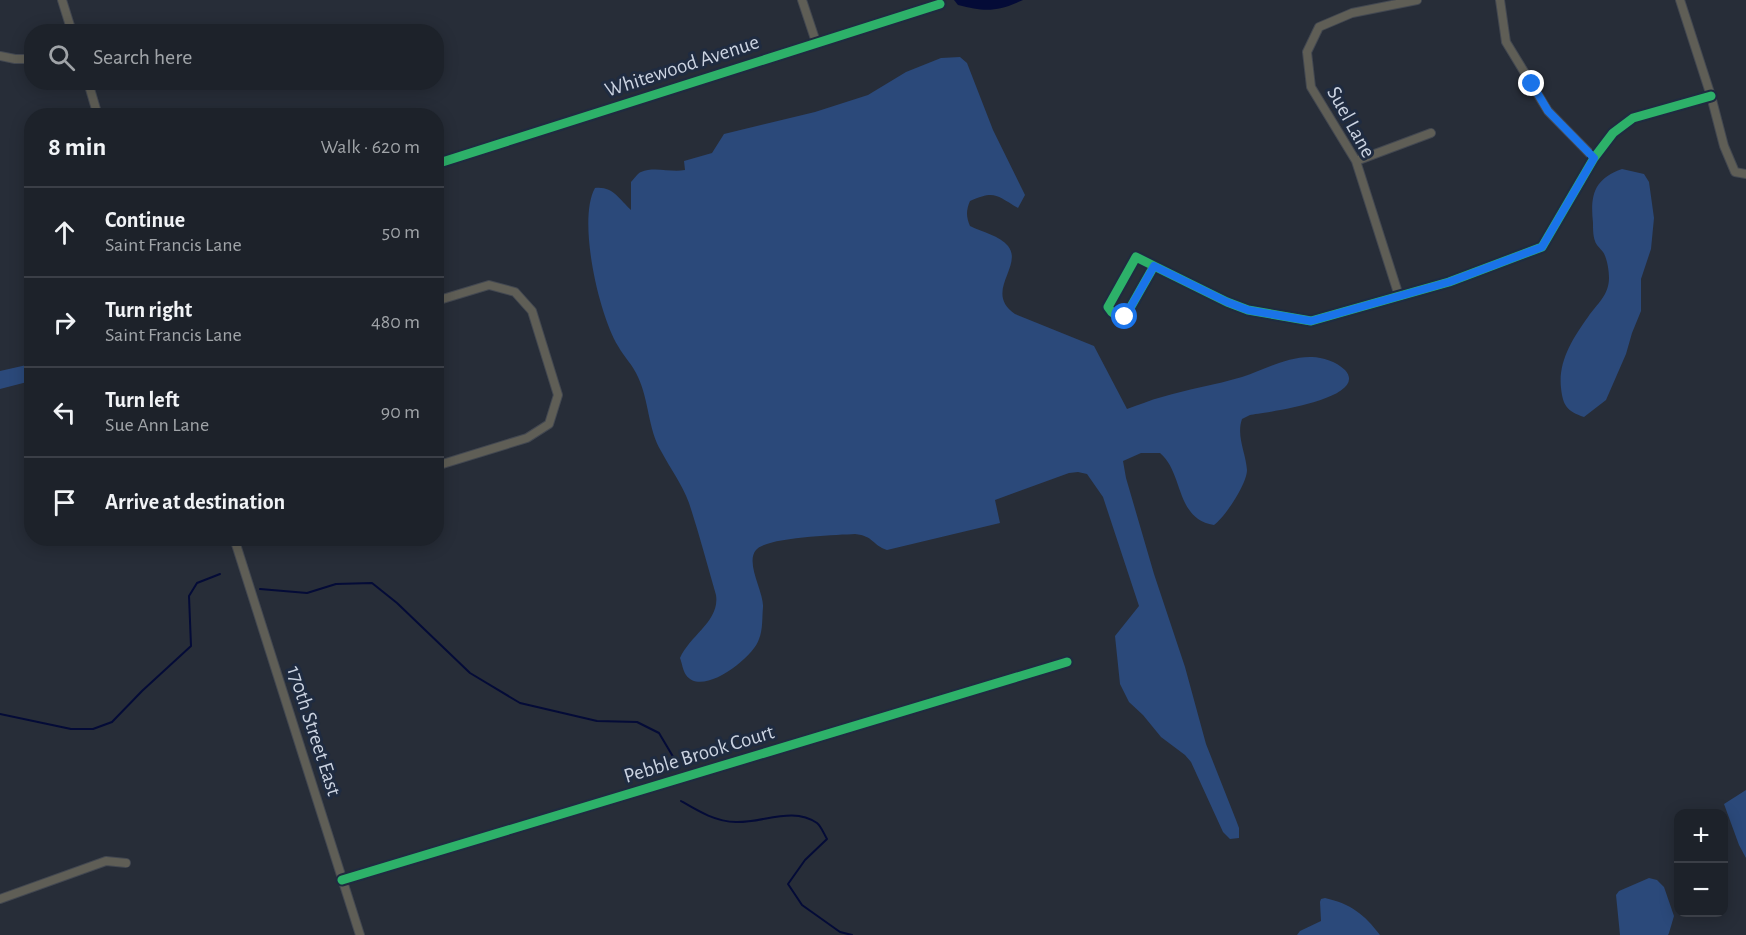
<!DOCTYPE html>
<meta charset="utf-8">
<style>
:root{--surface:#1d222a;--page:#2a2f36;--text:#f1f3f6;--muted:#a0a4a8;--line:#3b3f47}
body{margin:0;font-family:"Alegreya Sans",sans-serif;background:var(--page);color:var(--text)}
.controls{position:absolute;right:18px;bottom:18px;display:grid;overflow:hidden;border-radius:12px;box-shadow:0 3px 15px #0003}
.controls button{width:54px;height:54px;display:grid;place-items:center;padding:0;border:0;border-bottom:2px solid var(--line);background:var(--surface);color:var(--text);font:30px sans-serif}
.stop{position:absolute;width:18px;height:18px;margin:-14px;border:4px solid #1a73e8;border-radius:50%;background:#fff}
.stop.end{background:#1a73e8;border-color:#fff;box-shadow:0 2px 6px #0008}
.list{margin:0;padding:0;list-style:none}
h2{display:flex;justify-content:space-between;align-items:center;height:78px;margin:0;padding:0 24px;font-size:26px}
h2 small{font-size:20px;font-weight:400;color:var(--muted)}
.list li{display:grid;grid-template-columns:39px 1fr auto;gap:18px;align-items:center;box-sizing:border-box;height:90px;padding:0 24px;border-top:2px solid var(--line)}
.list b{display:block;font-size:22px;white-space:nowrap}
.list p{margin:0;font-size:20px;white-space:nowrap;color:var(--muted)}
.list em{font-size:20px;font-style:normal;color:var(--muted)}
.icon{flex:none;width:33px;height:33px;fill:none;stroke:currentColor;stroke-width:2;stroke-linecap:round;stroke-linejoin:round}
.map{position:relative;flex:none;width:1746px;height:935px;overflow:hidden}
.search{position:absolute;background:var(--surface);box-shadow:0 3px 15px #0003;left:24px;top:24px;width:420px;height:66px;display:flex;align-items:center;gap:15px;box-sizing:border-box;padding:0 21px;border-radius:24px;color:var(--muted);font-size:22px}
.panel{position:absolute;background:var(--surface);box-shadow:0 3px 15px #0003;left:24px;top:108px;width:420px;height:438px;border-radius:24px}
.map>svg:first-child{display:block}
</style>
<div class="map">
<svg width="1746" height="935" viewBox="0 0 1746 935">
<rect width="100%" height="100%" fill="#272d38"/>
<path fill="#2b497a" d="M960 57 967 63 993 130 1025 195 1018 208C996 195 995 190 970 201 966 210 966 217 970 226 982 232 1000 236 1008 246 1024 266 983 292 1015 314L1094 346 1127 409C1139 405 1150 400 1162 397 1188 389 1215 385 1242 377 1264 370 1288 356 1312 357 1322 357 1337 362 1345 370 1371 399 1264 413 1250 415L1242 419C1236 436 1246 453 1247 470 1247 484 1225 517 1214 525 1175 519 1184 473 1160 453H1141L1123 461 1126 478 1154 574 1185 667 1206 744 1236 820 1239 828V838L1230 839 1223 832 1191 762 1185 755 1161 737 1143 715 1129 702 1120 684 1115 636 1139 606 1103 497 1087 474 1078 472 1069 473 995 500 1000 523 887 550C872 545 874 536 855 534 837 535 766 537 756 550 745 563 764 592 763 607 762 617 763 630 759 639 754 657 702 698 686 675 683 671 682 663 680 658 690 635 720 621 716 595 707 564 699 533 689 503 682 484 670 468 661 451 648 429 649 400 638 377 633 365 624 357 618 346 599 315 577 220 595 188 613 186 619 199 631 210V182C634 179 638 173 641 172 655 166 671 173 685 170L684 161 712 153 724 134 815 112 868 95 906 72 941 58Z
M1622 169 1644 174 1649 182 1654 218 1651 249 1641 279V311L1632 333 1626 354 1606 400 1584 417C1567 411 1563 406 1561 388 1558 361 1573 338 1588 317 1597 304 1609 295 1609 278 1609 270 1607 258 1603 252 1600 248 1596 245 1595 241 1593 236 1593 228 1593 223 1590 195 1594 179 1622 169Z
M31 364V381L0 389V371Z
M1746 790V858L1739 845 1724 804Z
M1649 878 1657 880 1664 887 1674 916 1669 933 1668 935H1620L1616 895 1619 891Z
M1325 898C1351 904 1364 914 1380 935H1297L1300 931 1321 921 1320 902 1321 899Z"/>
<path fill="#040b37" d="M954 0H1023C997 12 985 12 958 5Z"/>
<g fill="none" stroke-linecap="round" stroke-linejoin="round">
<path stroke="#040b37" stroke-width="2" d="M260 589 307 593 336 584 372 583 397 603 470 673 520 703 597 721 637 722 659 733 678 765
M0 714 71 729H93L112 722 142 691 191 646 189 596 197 583 220 574
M681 801C698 811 716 822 736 822 763 823 793 806 817 823 821 826 824 834 827 839L805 860 788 884 802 905 840 932 852 935"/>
<defs>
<path id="street" d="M62 0 72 32
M802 0 816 42
M1500 0 1506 42 1548 111 1594 158
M1680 0 1711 96 1724 146 1735 172 1746 174
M0 56 15 59H32
M88 82 98 116
M1356 161 1431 133
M436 164 940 4
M1154 266 1136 257 1108 307C1112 314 1117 317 1125 317L1154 266 1227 302 1248 310 1311 321 1449 282 1542 247 1594 158 1613 133 1633 118 1711 96
M1399 296 1356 161 1311 87 1307 52 1319 27 1352 13 1417 0
M436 301 489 285 515 292 532 311 558 395 549 424 527 438 436 466
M234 538 360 935
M342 880 1067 662
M0 899 106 861 126 863"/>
</defs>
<use href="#street" stroke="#434851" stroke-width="10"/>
<use href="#street" stroke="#5f5e56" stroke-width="8"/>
<defs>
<path id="cycleway" d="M436 164 940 4
M1154 266 1136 257 1108 307C1112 314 1117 317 1125 317L1154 266 1227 302 1248 310 1311 321 1449 282 1542 247 1594 158 1613 133 1633 118 1711 96
M342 880 1067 662"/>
</defs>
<use href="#cycleway" stroke="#1f2b40" stroke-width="13"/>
<use href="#cycleway" stroke="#2db169" stroke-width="9"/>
</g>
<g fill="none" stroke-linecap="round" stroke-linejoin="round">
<path stroke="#1a73e8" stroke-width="8" d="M1125 317 1154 266 1227 302 1248 310 1311 321 1449 282 1542 247 1594 158 1548 111 1532 84"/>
</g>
<g text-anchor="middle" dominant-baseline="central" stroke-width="6" stroke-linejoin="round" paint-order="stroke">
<g font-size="21" fill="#cbd3e1" stroke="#1f2b40">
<text transform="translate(682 66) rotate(-18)">Whitewood Avenue</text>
<text transform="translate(1351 122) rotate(61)">Suel Lane</text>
<text transform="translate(314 731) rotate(72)">170th Street East</text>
<text transform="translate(699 754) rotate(-17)">Pebble Brook Court</text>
</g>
</g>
</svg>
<div class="controls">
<button>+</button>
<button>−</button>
</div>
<div class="stop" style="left:1125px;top:317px"></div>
<div class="stop end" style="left:1532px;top:84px"></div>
<div class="search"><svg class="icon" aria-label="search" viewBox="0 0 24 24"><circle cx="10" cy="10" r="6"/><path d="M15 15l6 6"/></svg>Search here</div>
<section class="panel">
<h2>8 min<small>Walk · 620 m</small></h2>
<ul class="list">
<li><svg class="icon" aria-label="ahead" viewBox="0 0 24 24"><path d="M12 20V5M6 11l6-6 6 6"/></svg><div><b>Continue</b><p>Saint Francis Lane</p></div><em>50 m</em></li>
<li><svg class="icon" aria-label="right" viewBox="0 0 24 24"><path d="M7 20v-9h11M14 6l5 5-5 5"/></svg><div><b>Turn right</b><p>Saint Francis Lane</p></div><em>480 m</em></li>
<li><svg class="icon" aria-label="left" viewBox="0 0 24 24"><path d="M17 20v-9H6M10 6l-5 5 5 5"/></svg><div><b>Turn left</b><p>Sue Ann Lane</p></div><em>90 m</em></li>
<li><svg class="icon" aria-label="arrive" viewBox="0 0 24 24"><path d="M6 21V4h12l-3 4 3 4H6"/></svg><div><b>Arrive at destination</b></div></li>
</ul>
</section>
</div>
